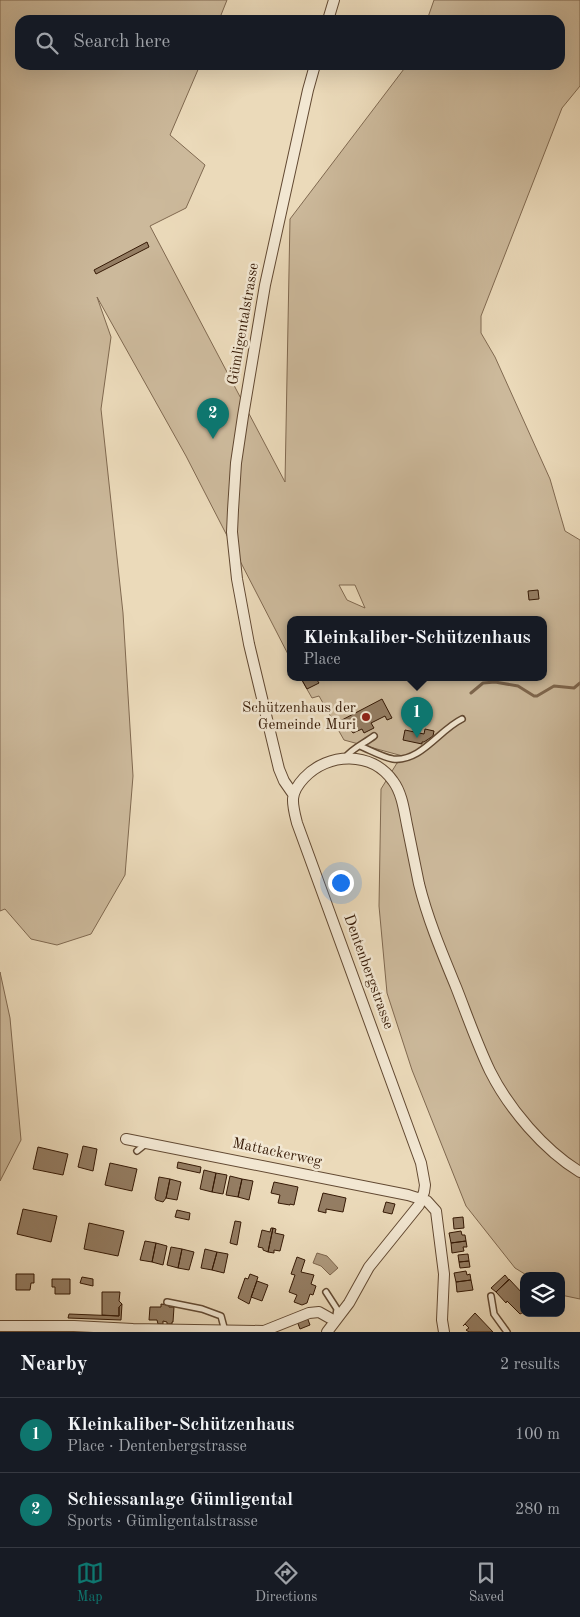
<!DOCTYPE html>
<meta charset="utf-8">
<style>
:root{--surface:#171b24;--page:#20242c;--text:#f1f3f6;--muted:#9ea1a6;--line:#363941;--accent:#0f766e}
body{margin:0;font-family:"Old Standard TT",serif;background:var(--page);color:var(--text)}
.controls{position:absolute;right:15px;bottom:15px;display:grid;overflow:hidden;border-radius:10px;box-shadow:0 5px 20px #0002}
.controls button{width:45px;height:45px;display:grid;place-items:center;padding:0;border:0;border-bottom:1px solid var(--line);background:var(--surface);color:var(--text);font:25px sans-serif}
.you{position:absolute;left:340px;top:882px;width:18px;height:18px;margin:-12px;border:4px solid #fff;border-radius:50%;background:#1a73e8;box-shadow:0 0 0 8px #1a73e833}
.badge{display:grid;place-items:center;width:32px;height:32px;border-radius:50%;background:var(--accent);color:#fff;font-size:16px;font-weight:700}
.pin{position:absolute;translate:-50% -41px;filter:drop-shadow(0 1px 2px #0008)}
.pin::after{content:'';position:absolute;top:26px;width:18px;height:15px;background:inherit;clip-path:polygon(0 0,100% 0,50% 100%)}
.popup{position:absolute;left:287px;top:616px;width:260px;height:65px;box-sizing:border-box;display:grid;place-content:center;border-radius:10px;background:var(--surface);filter:drop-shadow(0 1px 4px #0005);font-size:16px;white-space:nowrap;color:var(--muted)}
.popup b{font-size:19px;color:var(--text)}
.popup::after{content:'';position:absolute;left:50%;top:100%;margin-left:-10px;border:10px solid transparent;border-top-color:var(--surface)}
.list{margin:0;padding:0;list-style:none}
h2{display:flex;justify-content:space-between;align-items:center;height:65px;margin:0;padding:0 20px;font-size:21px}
h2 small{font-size:16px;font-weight:400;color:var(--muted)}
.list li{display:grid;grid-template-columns:32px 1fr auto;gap:15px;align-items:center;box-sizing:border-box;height:75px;padding:0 20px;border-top:1px solid var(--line)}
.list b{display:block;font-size:19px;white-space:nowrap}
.list p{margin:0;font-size:16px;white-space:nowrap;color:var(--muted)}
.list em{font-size:16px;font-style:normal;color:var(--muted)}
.icon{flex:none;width:28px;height:28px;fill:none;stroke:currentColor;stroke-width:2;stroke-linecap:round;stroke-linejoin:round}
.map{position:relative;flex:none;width:580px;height:1332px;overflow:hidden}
.search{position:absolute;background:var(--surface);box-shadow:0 5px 20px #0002;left:15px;right:15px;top:15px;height:55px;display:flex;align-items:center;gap:12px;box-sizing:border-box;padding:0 18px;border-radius:15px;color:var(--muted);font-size:19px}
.sheet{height:215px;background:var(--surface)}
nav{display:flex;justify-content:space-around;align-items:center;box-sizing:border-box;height:70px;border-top:1px solid var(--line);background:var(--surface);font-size:14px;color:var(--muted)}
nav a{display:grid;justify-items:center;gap:2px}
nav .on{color:var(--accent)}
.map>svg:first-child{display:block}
</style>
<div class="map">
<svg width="580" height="1332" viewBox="0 0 580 1332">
<rect width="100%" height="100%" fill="#ebdaba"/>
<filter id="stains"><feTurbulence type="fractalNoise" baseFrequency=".004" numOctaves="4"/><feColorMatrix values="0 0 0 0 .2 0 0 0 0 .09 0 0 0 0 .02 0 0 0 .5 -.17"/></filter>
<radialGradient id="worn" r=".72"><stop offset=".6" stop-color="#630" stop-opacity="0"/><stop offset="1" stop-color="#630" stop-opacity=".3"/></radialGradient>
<path fill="#ccb99b" stroke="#806950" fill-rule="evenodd" d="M0 0H227L219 20H20V65H200L170 135 205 165 186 208 150 226 285 482 290 219 407 65H560V20H427L434 0H580V86L562 108 481 316V333L495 357 550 479 565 531 580 540V1299L561 1295V1276H528L515 1268 466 1206 412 1070 387 993 379 906 381 789 397 763 410 758 344 740 319 696 312 698 300 677H543V619H291V660L186 456 97 297 111 337 101 409 123 613 133 776 125 875 91 934 57 945 31 939 5 909 0 911ZM339 585H355L365 608 347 600Z
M0 972 10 1018 21 1140 0 1181Z"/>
<path fill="#ad987c" stroke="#7d654c" d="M317 1253 327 1256 338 1268 330 1275 321 1266 313 1263Z"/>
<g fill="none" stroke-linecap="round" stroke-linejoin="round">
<path stroke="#7d654c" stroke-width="3" d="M471 693 483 683 495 682 518 686 534 696H537L554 686 574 688 580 683"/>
</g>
<path fill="#947d63" stroke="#351905" d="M147 242 149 247 96 274 94 270Z
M538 590 539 599 529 600 528 591Z
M302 677H315L319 683 307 689 302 680 304 679Z
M382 699 392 718 387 720 385 716 371 723 374 728 364 733 362 729 353 733 350 729 345 731 340 721Z
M425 729 434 731 433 736 424 742H422V744L403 740 405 730 424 734Z
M83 1146 97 1149 93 1171 78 1167Z
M38 1147 68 1154 63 1175 33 1169Z
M178 1162 201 1167 200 1173 177 1168Z
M110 1163 137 1169 132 1191 105 1185Z
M204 1170 216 1173 212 1192 200 1189Z
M216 1173 227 1175 223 1194 212 1192Z
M230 1176 242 1179 238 1197 226 1195Z
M159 1177 170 1179 166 1198 163 1202 156 1200 155 1198Z
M170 1179 181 1182 177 1200 166 1198Z
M242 1179 253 1181 249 1200 238 1197Z
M274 1182 298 1187 294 1205 290 1204V1205L278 1203 280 1195 271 1193Z
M323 1193 346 1198 343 1212 326 1209V1213L318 1211Z
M386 1202 395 1204 392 1214 383 1212Z
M23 1209 57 1216 51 1242 17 1234Z
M177 1210 190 1213 189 1220 175 1217Z
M463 1217 464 1228 454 1229 453 1218Z
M235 1221 241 1222 237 1245 230 1243Z
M89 1223 124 1231 118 1256 84 1249Z
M271 1228H273L268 1252 263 1250V1248L258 1247 262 1230 270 1232Z
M273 1228 276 1229 275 1233 284 1235 280 1251 274 1250V1253L268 1252Z
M461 1231 462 1235H465L466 1241 451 1243 449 1233Z
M145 1241 156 1243 152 1262 140 1260Z
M466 1241 467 1247H463L464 1251 452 1253 451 1243Z
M156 1243 167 1246 163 1265 152 1262Z
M171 1247 182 1249 178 1268 167 1265Z
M182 1249 194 1252 189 1270 178 1268Z
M205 1249 217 1252 212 1270 201 1268Z
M217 1252 228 1254 224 1273 212 1270Z
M468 1254 469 1261 459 1262 458 1255Z
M297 1257 305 1260 301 1272 314 1275 311 1284 316 1286 313 1295 310 1294 307 1303 302 1305 294 1302 297 1295 289 1292 295 1275 291 1274Z
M469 1261 470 1267 460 1268 459 1262Z
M466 1271 467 1275 470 1274 471 1280 456 1282 454 1273Z
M16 1274H34V1283H31L30 1290H16Z
M250 1274 258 1277 249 1304 238 1298 245 1278 248 1279Z
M505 1275 509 1280 496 1292 491 1288Z
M82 1277 93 1279V1286L80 1283Z
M52 1279H70V1294H55V1287H52Z
M509 1279 524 1295V1312L520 1314 507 1301 506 1303 496 1292Z
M471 1280 473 1290 457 1292 456 1282Z
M257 1281 268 1285 262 1301 251 1297Z
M102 1292H120L119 1301 122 1304 119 1307V1316L102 1315Z
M122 1304 121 1320 68 1318 69 1314 119 1316V1307Z
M161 1304 169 1305V1307H174L173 1322H172V1324H167V1322L163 1321V1324H158L157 1320H149L150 1307H161Z
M475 1313 493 1332H469L466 1330 469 1328 465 1324 463 1326Z
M307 1317 310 1325 300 1329 297 1321Z"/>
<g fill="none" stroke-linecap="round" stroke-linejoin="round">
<defs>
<path id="lane" d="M360 746C370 750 382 757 393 759 421 762 439 730 462 719
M345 758C351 749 365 743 374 736
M137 1151 147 1143
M326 1292 337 1309 336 1315
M491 1296 494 1314 507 1332
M167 1302 202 1309 221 1316 225 1331"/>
<path id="street" d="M328 20 334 0
M293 794 284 781 279 769 249 644 237 579 232 532 233 510 236 463 243 416 265 285 308 90 315 65
M126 1139 408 1195 427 1201 436 1211 444 1274 442 1320 444 1332
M0 1326H74L133 1329 264 1331 309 1313 319 1312 335 1321
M327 1332 349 1303 369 1267 419 1205 424 1192 425 1185 421 1163 297 823C292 803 289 794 304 778 328 752 372 751 393 781 402 793 404 810 407 825 411 844 415 864 419 884 428 920 442 953 456 987 467 1015 477 1044 490 1071 509 1109 544 1150 580 1172"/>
</defs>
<use href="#lane" stroke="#624932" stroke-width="8"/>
<use href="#street" stroke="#624932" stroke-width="12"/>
<use href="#lane" stroke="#f2e7d2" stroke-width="5"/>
<use href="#street" stroke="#f2e7d2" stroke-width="10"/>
</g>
<circle fill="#8f2418" stroke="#f2e7d2" stroke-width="2" cx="366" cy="717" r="5"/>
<g text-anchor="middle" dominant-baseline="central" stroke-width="5" stroke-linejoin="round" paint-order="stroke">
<g font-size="15" fill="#351905" stroke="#f2e7d2">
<text transform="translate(244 324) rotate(-80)">Gümligentalstrasse</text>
<text transform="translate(368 972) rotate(70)">Dentenbergstrasse</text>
<text transform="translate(277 1153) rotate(12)">Mattackerweg</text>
</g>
<g font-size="15" fill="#351905" stroke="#f2e7d2" text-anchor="end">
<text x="356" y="708">Schützenhaus der<tspan x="356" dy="17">Gemeinde Muri</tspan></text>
</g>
</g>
<rect width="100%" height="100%" filter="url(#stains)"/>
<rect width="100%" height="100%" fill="url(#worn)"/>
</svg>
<div class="controls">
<button><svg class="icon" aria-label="layers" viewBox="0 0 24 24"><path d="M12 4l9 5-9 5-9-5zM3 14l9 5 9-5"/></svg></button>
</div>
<div class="you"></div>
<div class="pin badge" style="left:417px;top:738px">1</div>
<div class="popup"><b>Kleinkaliber-Schützenhaus</b>Place</div>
<div class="pin badge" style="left:213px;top:439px">2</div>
<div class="search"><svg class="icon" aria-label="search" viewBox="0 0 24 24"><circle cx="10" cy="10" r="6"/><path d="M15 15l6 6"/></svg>Search here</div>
</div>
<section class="sheet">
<h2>Nearby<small>2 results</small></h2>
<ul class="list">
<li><span class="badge">1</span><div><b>Kleinkaliber-Schützenhaus</b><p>Place · Dentenbergstrasse</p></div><em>100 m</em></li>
<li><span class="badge">2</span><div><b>Schiessanlage Gümligental</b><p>Sports · Gümligentalstrasse</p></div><em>280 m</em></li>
</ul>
</section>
<nav>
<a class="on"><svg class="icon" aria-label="map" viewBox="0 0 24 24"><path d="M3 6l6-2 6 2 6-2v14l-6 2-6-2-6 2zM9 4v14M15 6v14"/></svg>Map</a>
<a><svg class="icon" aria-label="directions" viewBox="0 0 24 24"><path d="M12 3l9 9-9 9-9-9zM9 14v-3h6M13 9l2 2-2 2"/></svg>Directions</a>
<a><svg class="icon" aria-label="saved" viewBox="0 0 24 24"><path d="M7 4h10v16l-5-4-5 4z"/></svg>Saved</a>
</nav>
